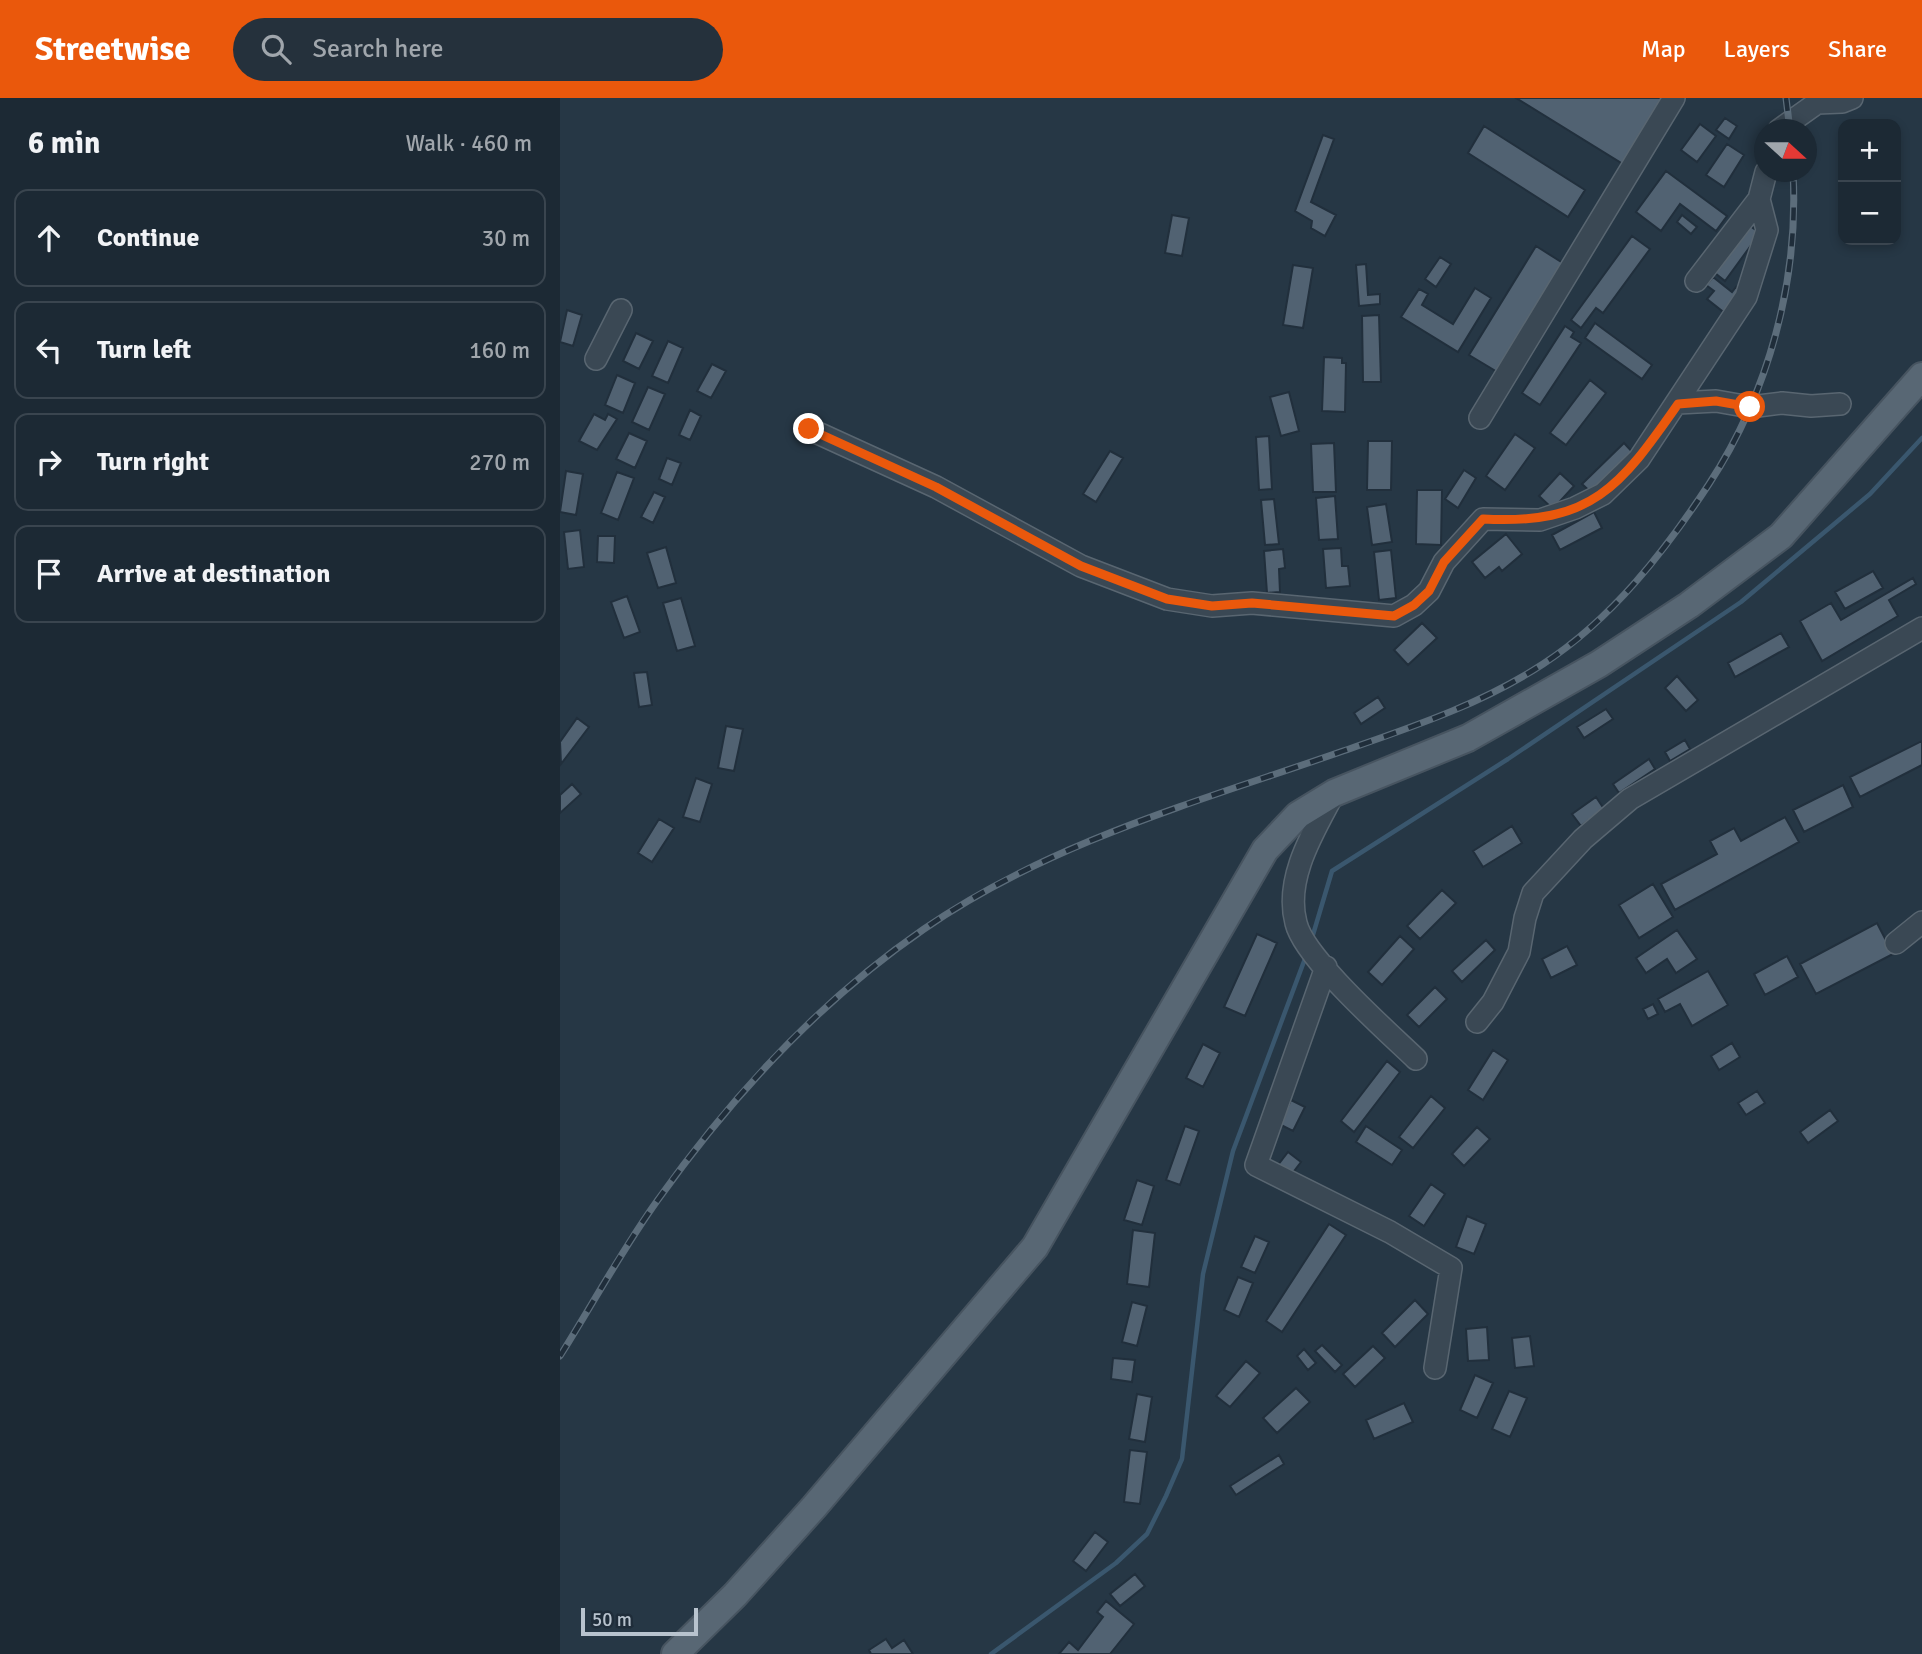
<!DOCTYPE html>
<meta charset="utf-8">
<style>
:root{--surface:#1c2934;--page:#25313c;--text:#f1f3f6;--muted:#a0a6ac;--line:#3a454f;--accent:#ea580c}
body{margin:0;font-family:Signika,sans-serif;background:var(--page);color:var(--text)}
.controls{position:absolute;right:21px;top:21px;display:grid;overflow:hidden;border-radius:14px;box-shadow:0 4px 10px #0003}
.controls button{width:63px;height:63px;display:grid;place-items:center;padding:0;border:0;border-bottom:2px solid var(--line);background:var(--surface);color:var(--text);font:35px sans-serif}
.compass{position:absolute;left:1194px;top:21px;width:63px;height:63px;border-radius:50%;background:var(--surface);box-shadow:0 4px 10px #0003;rotate:111deg}
.scale{position:absolute;left:21px;bottom:18px;width:117px;box-sizing:border-box;padding-left:7px;border:4px solid #b8c3ce;border-top:0;font-size:19px;line-height:24px;white-space:nowrap;color:#b8c3ce;-webkit-text-stroke:5px #1f2d3a;paint-order:stroke}
.stop{position:absolute;width:21px;height:21px;margin:-16px;border:5px solid #ea580c;border-radius:50%;background:#fff}
.stop.end{background:#ea580c;border-color:#fff;box-shadow:0 2px 7px #0008}
.list{margin:0;padding:0;list-style:none}
h2{display:flex;justify-content:space-between;align-items:center;height:91px;margin:0;padding:0 28px;font-size:30px}
h2 small{font-size:23px;font-weight:400;color:var(--muted)}
.list li{display:grid;grid-template-columns:46px 1fr auto;gap:21px;align-items:center;box-sizing:border-box;height:98px;margin:0 14px 14px;padding:0 14px;border:2px solid var(--line);border-radius:14px}
.list b{display:block;font-size:26px;white-space:nowrap}
.list em{font-size:23px;font-style:normal;color:var(--muted)}
.icon{flex:none;width:38px;height:38px;fill:none;stroke:currentColor;stroke-width:2;stroke-linecap:round;stroke-linejoin:round}
.map{position:relative;flex:none;width:1362px;height:1556px;overflow:hidden}
header{display:flex;align-items:center;gap:42px;box-sizing:border-box;height:98px;padding:0 35px;background:var(--accent);color:#fff}
header strong{font-size:33px}
nav{display:flex;gap:38px;margin-inline-start:auto;font-size:24px}
.search{width:490px;height:63px;background:var(--page);display:flex;align-items:center;gap:18px;box-sizing:border-box;padding:0 24px;border-radius:38px;color:var(--muted);font-size:26px}
main{display:flex}
aside{flex:1;background:var(--surface)}
.map>svg:first-child{display:block}
</style>
<header>
<strong>Streetwise</strong>
<div class="search"><svg class="icon" aria-label="search" viewBox="0 0 24 24"><circle cx="10" cy="10" r="6"/><path d="M15 15l6 6"/></svg>Search here</div>
<nav><a>Map</a><a>Layers</a><a>Share</a></nav>
</header>
<main>
<aside>
<h2>6 min<small>Walk · 460 m</small></h2>
<ul class="list">
<li><svg class="icon" aria-label="ahead" viewBox="0 0 24 24"><path d="M12 20V5M6 11l6-6 6 6"/></svg><div><b>Continue</b></div><em>30 m</em></li>
<li><svg class="icon" aria-label="left" viewBox="0 0 24 24"><path d="M17 20v-9H6M10 6l-5 5 5 5"/></svg><div><b>Turn left</b></div><em>160 m</em></li>
<li><svg class="icon" aria-label="right" viewBox="0 0 24 24"><path d="M7 20v-9h11M14 6l5 5-5 5"/></svg><div><b>Turn right</b></div><em>270 m</em></li>
<li><svg class="icon" aria-label="arrive" viewBox="0 0 24 24"><path d="M6 21V4h12l-3 4 3 4H6"/></svg><div><b>Arrive at destination</b></div></li>
</ul>
</aside>
<div class="map">
<svg width="1362" height="1556" viewBox="0 0 1362 1556">
<rect width="100%" height="100%" fill="#263745"/>
<g fill="none" stroke-linecap="round" stroke-linejoin="round">
<path stroke="#3a576e" stroke-width="4.5" d="M752 840 772 773 948 661 1181 504 1310 396 1362 340
M431 1556 556 1465 587 1436 606 1398 622 1361 643 1176 673 1053 746 858"/>
</g>
<path fill="#516272" stroke="#212f3c" stroke-width="2" d="M956 0H1103L1063 66Z
M1165 20 1177 28 1169 41 1156 32Z
M1140 26 1156 38 1137 64 1121 52Z
M924 28 1025 92 1008 119 908 55Z
M763 37 774 41 751 104 776 117 765 138 751 130 752 123 735 113Z
M1167 46 1184 57 1164 89 1146 77Z
M1106 73 1167 118 1156 133 1120 106 1101 133 1076 114Z
M612 117 629 120 622 158 605 155Z
M1122 117 1137 129 1131 136 1117 124Z
M1190 128 1200 135 1165 183 1155 175Z
M1072 138 1090 151 1043 215 1036 210 1021 230 1011 222Z
M976 148 1006 167 939 275 909 257Z
M880 159 891 166 876 189 865 181Z
M806 166 808 197 820 196V206L799 208 796 167Z
M733 167 753 170 743 230 723 227Z
M1153 179 1172 194 1176 189 1183 194 1166 216 1147 201 1154 193 1146 187Z
M915 190 931 200 898 254 841 219 859 191 868 196 862 207 893 226Z
M7 212 22 217 13 248 0 244Z
M819 217 821 284H803L802 218Z
M1035 225 1092 267 1082 281 1025 240Z
M1005 228 1014 234 1011 239 1021 245 980 307 962 295Z
M76 235 93 243 79 271 63 263Z
M108 243 123 250 108 285 92 278Z
M764 259 782 260V265H786L785 314 762 313Z
M152 266 166 273 151 300 137 293Z
M57 277 75 285 63 315 45 307Z
M1030 282 1046 295 1006 347 990 335Z
M88 289 105 296 89 332 72 324Z
M729 294 739 333 721 338 710 299Z
M130 312 141 318 130 342 119 337Z
M34 316 45 322 48 316 57 321 37 352 19 343Z
M69 335 87 343 75 370 56 361Z
M955 336 975 350 945 392 926 378Z
M709 338 712 391 699 392 696 339Z
M808 343H832L831 392H807Z
M774 345 776 394H753L751 346Z
M1064 345 1076 358 1035 398 1022 386Z
M550 353 563 360 536 404 523 396Z
M107 360 121 365 112 387 99 381Z
M904 372 916 380 898 410 885 401Z
M6 373 23 376 16 417 0 414Z
M57 374 74 380 58 422 41 415Z
M1000 375 1014 388 993 411 979 398Z
M857 392H882L881 447 856 446Z
M94 394 105 399 93 425 81 419Z
M775 398 778 441 759 442 756 400Z
M714 401 719 446 705 447 701 402Z
M826 406 832 444 812 447 807 409Z
M1034 414 1042 430 1000 452 992 437Z
M20 432 24 469 8 471 4 434Z
M946 436 962 456 942 473 939 469 925 480 912 464Z
M38 438H55L54 465 37 464Z
M106 449 116 485 98 490 87 455Z
M781 450 782 468H788L790 488 766 490 763 451Z
M723 451 725 470 719 471 720 494 707 495 704 453Z
M831 452 836 500 819 502 814 454Z
M1313 473 1323 490 1285 511 1275 494Z
M1353 480 1356 486 1329 502 1338 518 1262 563 1240 523 1271 505 1281 522Z
M67 498 80 534 64 540 51 504Z
M121 500 135 548 117 553 103 505Z
M862 525 877 540 848 567 834 552Z
M1221 535 1229 549 1175 579 1168 565Z
M87 574 92 607 79 609 74 575Z
M1117 578 1138 602 1126 613 1105 590Z
M818 599 825 610 801 626 794 615Z
M1046 611 1053 621 1024 640 1017 629Z
M17 620 29 629 1 666 0 644Z
M166 628 183 631 174 673 158 670Z
M1125 642 1130 651 1110 663 1105 654Z
M1362 643V667L1300 699 1290 679Z
M1089 661 1095 671 1059 695 1053 686Z
M136 680 152 686 140 724 123 719Z
M12 686 21 696 0 715V697Z
M1283 687 1293 709 1244 734 1233 712Z
M1036 699 1044 711 1021 728 1012 716Z
M1225 719 1239 744 1115 812 1101 786 1157 756 1150 743 1174 730 1181 743Z
M99 721 114 730 92 764 78 755Z
M952 728 962 745 923 769 913 753Z
M1093 786 1113 819 1079 840 1059 807Z
M882 792 896 805 860 841 847 828Z
M1317 825 1333 856 1256 896 1240 866Z
M1117 832 1137 861 1116 875 1107 861 1086 875 1076 860Z
M697 836 717 845 685 918 664 909Z
M840 838 854 851 822 887 808 874Z
M926 842 935 852 902 884 892 873Z
M1007 848 1017 867 991 880 982 861Z
M1227 858 1238 879 1205 897 1194 876Z
M1148 873 1168 907 1132 928 1120 906 1105 914 1098 901Z
M875 889 887 901 859 929 847 917Z
M1093 906 1098 916 1088 921 1083 911Z
M1172 945 1180 959 1159 972 1151 958Z
M643 946 660 955 643 989 626 980Z
M933 952 948 962 923 1002 908 992Z
M827 963 840 974 794 1034 781 1023Z
M1197 993 1205 1005 1186 1017 1178 1005Z
M871 998 885 1010 853 1050 839 1039Z
M731 1002 745 1009 733 1033 719 1026Z
M1270 1012 1278 1023 1248 1045 1240 1034Z
M625 1028 639 1033 620 1087 606 1082Z
M806 1028 842 1052 832 1067 796 1044Z
M917 1029 930 1041 904 1068 892 1056Z
M728 1054 741 1064 731 1077 718 1067Z
M577 1082 594 1088 582 1127 564 1122Z
M871 1086 885 1096 864 1128 849 1118Z
M907 1118 926 1126 914 1156 896 1149Z
M769 1126 786 1137 722 1234 706 1223Z
M573 1132 595 1135 589 1189 567 1186Z
M695 1138 709 1144 695 1175 681 1169Z
M678 1179 693 1185 679 1219 664 1212Z
M855 1202 868 1216 835 1249 822 1235Z
M572 1204 587 1208 577 1248 562 1244Z
M927 1229 929 1262 908 1263 906 1231Z
M970 1238 974 1268 955 1270 952 1240Z
M762 1247 782 1267 775 1274 755 1253Z
M813 1248 825 1260 795 1289 783 1276Z
M744 1251 756 1265 748 1272 737 1258Z
M553 1260 575 1262 572 1284 551 1281Z
M686 1263 700 1275 670 1309 656 1298Z
M915 1277 933 1285 917 1320 900 1312Z
M736 1290 750 1304 717 1335 703 1320Z
M949 1293 967 1300 950 1339 932 1331Z
M577 1296 592 1299 585 1344 569 1341Z
M844 1305 853 1324 814 1341 806 1322Z
M570 1352 587 1354 580 1406 564 1404Z
M719 1357 724 1366 676 1397 670 1388Z
M535 1434 548 1444 526 1473 513 1463Z
M575 1476 585 1488 560 1508 550 1496Z
M546 1503 574 1526 550 1556H499L509 1544 518 1552 543 1519 537 1514Z
M326 1541 332 1550 344 1542 353 1556H311L309 1552Z"/>
<g fill="none" stroke-linecap="round" stroke-linejoin="round">
<defs>
<path id="minor" d="M1219 32 1257 5 1282 4 1292 0
M1136 183 1199 101
M36 261 61 212
M1118 305 1156 303 1190 309 1222 305 1251 308 1280 306
M920 320 1114 0
M249 331 376 389 521 468 607 501 652 508 692 505 834 518 854 507 869 493 884 464 923 421 980 422 1015 410 1043 396 1079 361 1186 199 1207 132 1199 101 1206 74
M774 695C754 733 724 780 736 825 744 860 828 934 856 961
M1336 845 1362 824
M766 869 696 1067 830 1134 891 1170 875 1270
M917 924 933 904 959 854 965 820 973 795 1023 741 1070 701 1362 530"/>
<path id="major" d="M115 1556 175 1497 254 1409 475 1149 705 752 738 717 774 695 908 640 1039 566 1129 507 1221 438 1362 278"/>
</defs>
<use href="#minor" stroke="#596671" stroke-width="24"/>
<use href="#major" stroke="#475460" stroke-width="30"/>
<use href="#minor" stroke="#3a4854" stroke-width="21"/>
<use href="#major" stroke="#586774" stroke-width="26"/>
<defs>
<path id="rail" d="M1226 0 1230 32
M0 1258C32 1207 62 1152 97 1103 171 999 258 904 364 831 490 744 640 703 783 653 852 629 922 606 983 566 1052 521 1105 453 1149 386 1209 294 1239 182 1233 74"/>
</defs>
<use href="#rail" stroke="#5c6d7b" stroke-width="7"/>
<use href="#rail" stroke="#1f2d3a" stroke-width="4.5" stroke-dasharray="13" stroke-linecap="butt"/>
</g>
<g fill="none" stroke-linecap="round" stroke-linejoin="round">
<path stroke="#ea580c" stroke-width="9" d="M249 331 376 389 521 468 607 501 652 508 692 505 834 518 854 507 869 493 884 464 923 421C1032 427 1060 389 1118 306L1156 303 1190 309"/>
</g>
</svg>
<div class="controls">
<button>+</button>
<button>−</button>
</div>
<svg class="compass" viewBox="-18 -18 36 36"><path d="M0-13l5 13h-10z" fill="#e53935"/><path d="M0 13l5-13h-10z" fill="#a0a6ac"/></svg>
<div class="scale">50 m</div>
<div class="stop" style="left:1190px;top:309px"></div>
<div class="stop end" style="left:249px;top:331px"></div>
</div>
</main>
